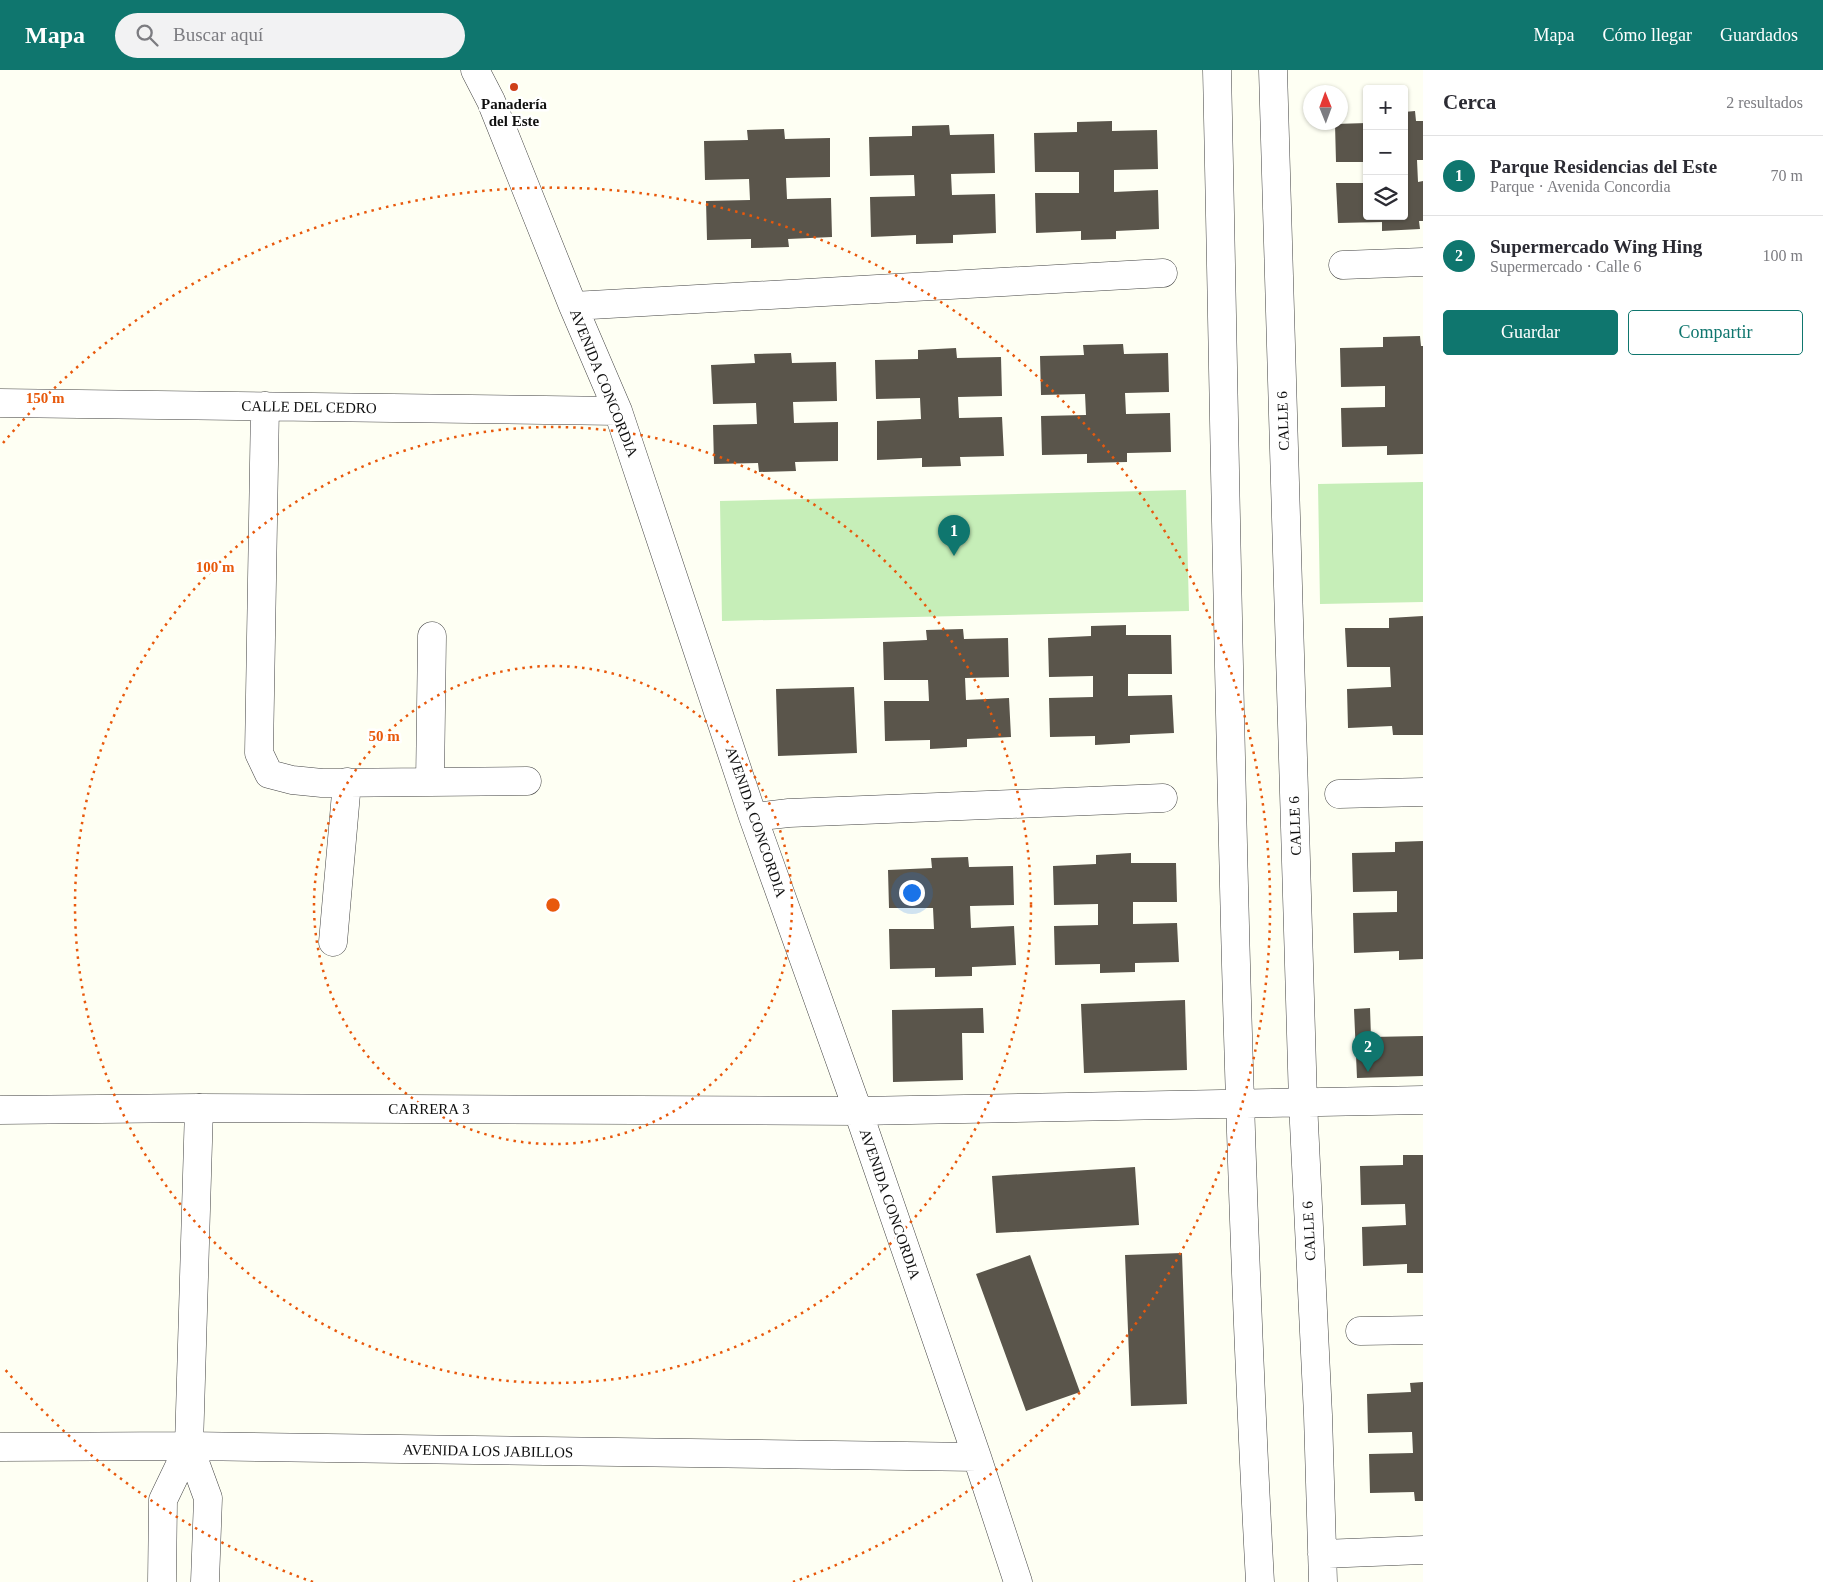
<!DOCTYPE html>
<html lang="es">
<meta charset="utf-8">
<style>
:root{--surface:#fff;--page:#f2f2f3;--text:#2b2b33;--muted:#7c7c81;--line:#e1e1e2;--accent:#0f766e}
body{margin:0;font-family:"Times New Roman",serif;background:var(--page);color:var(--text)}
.controls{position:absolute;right:15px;top:15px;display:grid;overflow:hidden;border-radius:5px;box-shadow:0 1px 4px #0004}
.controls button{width:45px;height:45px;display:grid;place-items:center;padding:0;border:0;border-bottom:1px solid var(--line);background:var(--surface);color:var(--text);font:25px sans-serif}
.compass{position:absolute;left:1303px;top:15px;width:45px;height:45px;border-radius:50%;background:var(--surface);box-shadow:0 1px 4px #0004;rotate:359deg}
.you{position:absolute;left:911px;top:822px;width:18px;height:18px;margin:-12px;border:4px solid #fff;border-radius:50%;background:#1a73e8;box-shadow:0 0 0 8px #1a73e833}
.badge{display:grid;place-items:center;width:32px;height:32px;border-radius:50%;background:var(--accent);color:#fff;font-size:16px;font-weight:700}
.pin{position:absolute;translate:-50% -41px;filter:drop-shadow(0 1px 2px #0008)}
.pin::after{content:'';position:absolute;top:26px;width:18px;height:15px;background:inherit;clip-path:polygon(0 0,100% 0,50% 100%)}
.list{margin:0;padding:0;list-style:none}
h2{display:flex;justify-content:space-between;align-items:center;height:65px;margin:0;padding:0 20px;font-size:21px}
h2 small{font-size:16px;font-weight:400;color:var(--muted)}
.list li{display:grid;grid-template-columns:32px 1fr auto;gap:15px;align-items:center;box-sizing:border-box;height:80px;padding:0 20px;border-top:1px solid var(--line)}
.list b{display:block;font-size:19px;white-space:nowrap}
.list p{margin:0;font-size:16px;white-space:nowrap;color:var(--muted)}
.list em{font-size:16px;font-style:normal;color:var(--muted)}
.actions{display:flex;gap:10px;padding:15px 20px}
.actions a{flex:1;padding:11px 0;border:1px solid var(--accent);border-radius:5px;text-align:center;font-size:18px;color:var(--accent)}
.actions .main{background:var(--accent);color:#fff}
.icon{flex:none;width:28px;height:28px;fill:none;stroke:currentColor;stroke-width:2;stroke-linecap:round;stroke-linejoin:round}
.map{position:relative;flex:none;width:1423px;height:1512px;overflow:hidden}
header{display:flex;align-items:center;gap:30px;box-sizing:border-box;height:70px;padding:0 25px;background:var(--accent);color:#fff}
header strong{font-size:24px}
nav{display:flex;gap:28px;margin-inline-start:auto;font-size:18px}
.search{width:350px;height:45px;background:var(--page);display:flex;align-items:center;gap:12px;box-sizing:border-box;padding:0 18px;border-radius:28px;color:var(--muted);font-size:19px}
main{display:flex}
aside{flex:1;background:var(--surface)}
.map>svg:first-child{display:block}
</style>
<header>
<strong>Mapa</strong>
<div class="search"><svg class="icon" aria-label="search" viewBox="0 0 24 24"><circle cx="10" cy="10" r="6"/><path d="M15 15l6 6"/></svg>Buscar aquí</div>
<nav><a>Mapa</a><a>Cómo llegar</a><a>Guardados</a></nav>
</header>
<main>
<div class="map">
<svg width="1423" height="1512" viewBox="0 0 1423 1512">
<rect width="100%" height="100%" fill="#fefff3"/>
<path fill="#c6eeb8" d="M1423 412V532L1320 534 1318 414Z
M1186 420 1189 541 722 551 720 431Z"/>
<path fill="#5a554b" d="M1415 41 1416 51H1423V90H1417L1418 112 1423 111V151H1419L1420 159 1382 161V152L1338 153 1336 113H1367V146H1404V42Z
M1112 51V61L1157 60 1158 99 1114 100V122L1158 120 1159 159 1116 161V169L1081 170V161L1036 163 1035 123H1079V102H1035L1034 63 1077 62V52Z
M1367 53V92H1336L1335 54Z
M949 55 950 65 994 64 995 103 951 104 952 125 995 124 996 163 953 165V173L916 174V165L871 167 870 127 915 126 914 105 870 106 869 67 912 66V56Z
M784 59 785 69 830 68V107L786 108 787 129 831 128 832 167 788 169 789 177 751 178V169L707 170 706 131 750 130 749 109 705 110 704 71 748 70 747 60Z
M1420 266 1421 276H1423V384L1387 385V376L1342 377 1341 338 1385 337V316L1341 317 1340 278 1383 277V267Z
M1123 274 1124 284 1168 283 1169 322 1125 323 1126 344 1170 343 1171 382 1127 383V392L1087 393V384L1042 385 1041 346 1086 345 1085 324 1041 325 1040 286 1084 285 1083 275Z
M956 278 957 288 1001 287 1002 326 958 327 959 348 1002 347 1004 386 960 387 961 396 922 397V388L877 390V351L921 349 920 328 876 329 875 290 918 289V280Z
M791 283 792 293 836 292 837 331 793 332 794 353 838 352V391L795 392 796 401 759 402 758 393 714 394 713 355 757 354 756 333 713 334 711 295 755 293 754 284Z
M1423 546V665H1393L1392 656 1348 658 1347 619 1391 617 1390 597H1347L1345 558H1389V548Z
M1126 555V565H1171L1172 604H1128V626L1172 625 1174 663 1130 665V673L1095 675V666L1050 667 1049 628 1093 627V606L1049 607 1048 568 1091 566V556Z
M963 559 964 569 1008 568 1009 607 965 608 966 630 1009 628 1011 667 967 669V677L930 679V670L885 671 884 631H929L928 610H884L883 572 927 570 926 560Z
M854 617 857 683 778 686 776 619Z
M1423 771V889L1399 890V881L1354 883 1353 843 1397 842V821L1353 822 1352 783 1395 782V772Z
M1131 783V793H1176L1177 832H1133V854L1177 853 1179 892 1135 893V902L1100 903V894L1055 895 1054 856 1098 855V834L1054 835 1053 796 1096 794V785Z
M968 787 969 797 1013 796 1014 835 970 836 971 858 1014 856 1016 895 972 897V906L935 907V898L890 899 889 859H934L933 838H889L888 800 932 798 931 788Z
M1185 930 1187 1000 1084 1003 1081 934Z
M983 938 984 963H962L963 1010 893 1012 892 940Z
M1370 938 1371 967 1423 966V1006L1357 1008 1354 939Z
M1403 1085H1423V1203H1407V1194L1363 1196 1362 1157 1406 1155 1405 1134 1361 1135 1360 1096 1403 1095Z
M1135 1097 1139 1155 996 1163 992 1106Z
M1182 1183 1187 1334 1131 1336 1125 1185Z
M1030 1185 1080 1322 1026 1341 976 1204Z
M1423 1312V1431H1415L1414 1422 1370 1423 1369 1384 1413 1383 1412 1362 1368 1363 1367 1324 1411 1322 1410 1313Z"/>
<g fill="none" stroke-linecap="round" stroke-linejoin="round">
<defs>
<path id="minor" d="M475 0 491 31 573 236 618 341 753 747 858 1041 977 1387 1018 1512
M1217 0C1228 504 1233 1009 1260 1512
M1273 0 1303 1032 1318 1345 1323 1512
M1343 195 1423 192
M573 236 1163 203
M0 333 618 341
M265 336 259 683 269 704 292 710 322 713 527 711
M430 712 432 566
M1339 724 1423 722
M753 747 789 743 1163 728
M333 872 347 712
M199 1038 189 1376 208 1428 205 1512
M0 1040 199 1038 858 1041 1423 1030
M1360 1261 1423 1260
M0 1377 189 1376 977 1387
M1322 1484 1423 1480
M162 1512 163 1430 189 1376"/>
</defs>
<use href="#minor" stroke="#434343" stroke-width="29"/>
<use href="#minor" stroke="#fff" stroke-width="28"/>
</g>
<g fill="none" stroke="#e8590c" stroke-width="2.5" stroke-dasharray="2.5 5">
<circle cx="553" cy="835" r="239"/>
<circle cx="553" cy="835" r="478"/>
<path d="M313 1512A718 718 0 0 1 3 1297M3 373A718 718 0 1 1 793 1512"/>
</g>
<circle fill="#ce401a" stroke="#fff" stroke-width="2" cx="514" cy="17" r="5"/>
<g text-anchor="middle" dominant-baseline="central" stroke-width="5" stroke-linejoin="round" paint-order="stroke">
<g font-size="15" font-weight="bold" fill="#101010" stroke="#fff">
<text x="514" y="34">Panadería<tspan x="514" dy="17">del Este</tspan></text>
</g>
<g font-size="15" fill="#101010" stroke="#fff">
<text transform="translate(604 313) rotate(68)">AVENIDA CONCORDIA</text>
<text transform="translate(309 337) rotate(1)">CALLE DEL CEDRO</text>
<text transform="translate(1283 351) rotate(-92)">CALLE 6</text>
<text transform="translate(756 752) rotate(71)">AVENIDA CONCORDIA</text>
<text transform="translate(1295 756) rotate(-92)">CALLE 6</text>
<text x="429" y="1039">CARRERA 3</text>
<text transform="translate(890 1134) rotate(71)">AVENIDA CONCORDIA</text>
<text transform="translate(1309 1161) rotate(-93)">CALLE 6</text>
<text transform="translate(488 1381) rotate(1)">AVENIDA LOS JABILLOS</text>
</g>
</g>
<circle cx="553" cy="835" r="8" fill="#e8590c" stroke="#fff" stroke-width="2.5"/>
<g font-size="15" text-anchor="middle" font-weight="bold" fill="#e8590c" stroke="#fff" stroke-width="5" stroke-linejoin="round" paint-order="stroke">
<text x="45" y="333">150 m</text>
<text x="215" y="502">100 m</text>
<text x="384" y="671">50 m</text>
</g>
</svg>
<div class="controls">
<button>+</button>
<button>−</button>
<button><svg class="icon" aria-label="layers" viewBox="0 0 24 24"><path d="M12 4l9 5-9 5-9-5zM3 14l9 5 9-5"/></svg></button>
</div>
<svg class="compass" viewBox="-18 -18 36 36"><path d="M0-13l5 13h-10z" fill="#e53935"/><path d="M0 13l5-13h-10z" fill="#7c7c81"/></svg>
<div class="you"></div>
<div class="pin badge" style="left:954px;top:486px">1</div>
<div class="pin badge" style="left:1368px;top:1002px">2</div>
</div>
<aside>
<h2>Cerca<small>2 resultados</small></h2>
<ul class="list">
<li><span class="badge">1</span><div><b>Parque Residencias del Este</b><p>Parque · Avenida Concordia</p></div><em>70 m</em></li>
<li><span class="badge">2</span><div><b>Supermercado Wing Hing</b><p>Supermercado · Calle 6</p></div><em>100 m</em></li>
</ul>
<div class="actions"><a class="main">Guardar</a><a>Compartir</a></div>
</aside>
</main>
